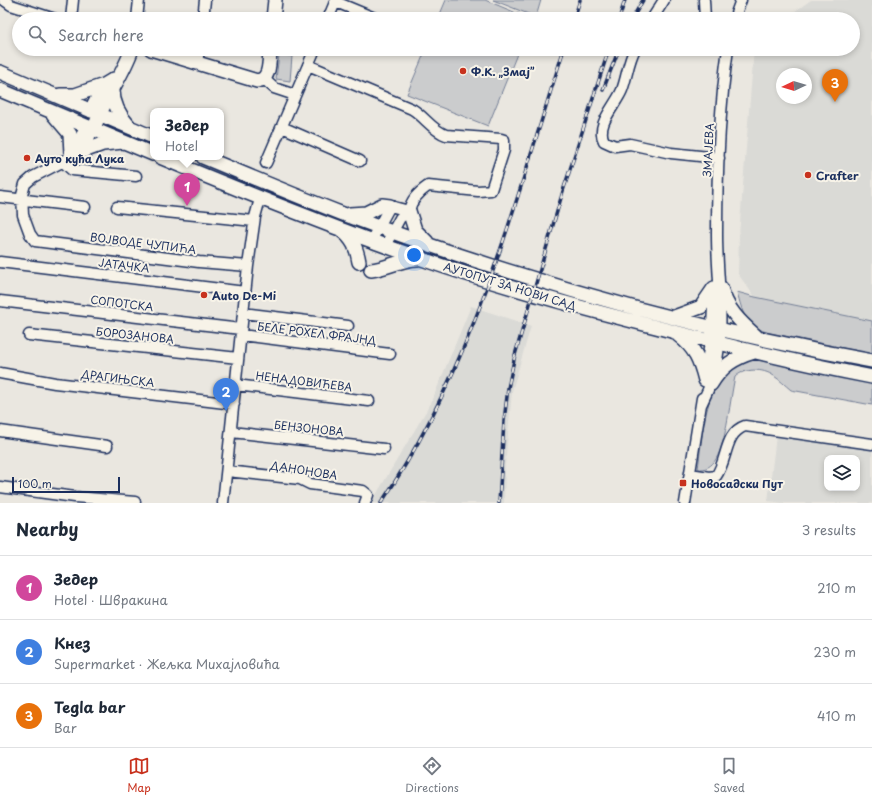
<!DOCTYPE html>
<meta charset="utf-8">
<style>
:root{--surface:#fff;--page:#f2f2f3;--text:#1f2937;--muted:#747a83;--line:#e0e1e3;--accent:#c8321e}
body{margin:0;font-family:"Playpen Sans",sans-serif;background:var(--page);color:var(--text)}
.controls{position:absolute;right:12px;bottom:12px;display:grid;overflow:hidden;border-radius:8px;box-shadow:0 2px 6px #0003}
.controls button{width:36px;height:36px;display:grid;place-items:center;padding:0;border:0;border-bottom:1px solid var(--line);background:var(--surface);color:var(--text);font:20px sans-serif}
.compass{position:absolute;left:776px;top:68px;width:36px;height:36px;border-radius:50%;background:var(--surface);box-shadow:0 2px 6px #0003;rotate:266deg}
.scale{position:absolute;left:12px;bottom:10px;width:108px;box-sizing:border-box;padding-left:4px;border:2px solid #1b2f5e;border-top:0;font-size:11px;line-height:14px;white-space:nowrap;color:#1b2f5e;-webkit-text-stroke:3px #f7f3e8;paint-order:stroke}
.you{position:absolute;left:414px;top:255px;width:14px;height:14px;margin:-10px;border:3px solid #fff;border-radius:50%;background:#1a73e8;box-shadow:0 0 0 6px #1a73e833}
.badge{display:grid;place-items:center;width:26px;height:26px;border-radius:50%;background:var(--accent);color:#fff;font-size:13px;font-weight:700}
.pin{position:absolute;translate:-50% -33px;filter:drop-shadow(0 1px 2px #0008)}
.pin::after{content:'';position:absolute;top:21px;width:14px;height:12px;background:inherit;clip-path:polygon(0 0,100% 0,50% 100%)}
.popup{position:absolute;left:150px;top:108px;width:74px;height:52px;box-sizing:border-box;display:grid;place-content:center;border-radius:8px;background:var(--surface);filter:drop-shadow(0 1px 3px #0005);font-size:13px;white-space:nowrap;color:var(--muted)}
.popup b{font-size:15px;color:var(--text)}
.popup::after{content:'';position:absolute;left:50%;top:100%;margin-left:-8px;border:8px solid transparent;border-top-color:var(--surface)}
.list{margin:0;padding:0;list-style:none}
h2{display:flex;justify-content:space-between;align-items:center;height:52px;margin:0;padding:0 16px;font-size:17px}
h2 small{font-size:13px;font-weight:400;color:var(--muted)}
.list li{display:grid;grid-template-columns:26px 1fr auto;gap:12px;align-items:center;box-sizing:border-box;height:64px;padding:0 16px;border-top:1px solid var(--line)}
.list b{display:block;font-size:15px;white-space:nowrap}
.list p{margin:0;font-size:13px;white-space:nowrap;color:var(--muted)}
.list em{font-size:13px;font-style:normal;color:var(--muted)}
.icon{flex:none;width:22px;height:22px;fill:none;stroke:currentColor;stroke-width:2;stroke-linecap:round;stroke-linejoin:round}
.map{position:relative;flex:none;width:872px;height:503px;overflow:hidden}
.search{position:absolute;background:var(--surface);box-shadow:0 2px 6px #0003;left:12px;right:12px;top:12px;height:44px;display:flex;align-items:center;gap:10px;box-sizing:border-box;padding:0 14px;border-radius:22px;color:var(--muted);font-size:15px}
.sheet{height:244px;background:var(--surface)}
nav{display:flex;justify-content:space-around;align-items:center;box-sizing:border-box;height:56px;border-top:1px solid var(--line);background:var(--surface);font-size:11px;color:var(--muted)}
nav a{display:grid;justify-items:center;gap:2px}
nav .on{color:var(--accent)}
.map>svg:first-child{display:block}
</style>
<div class="map">
<svg width="872" height="503" viewBox="0 0 872 503">
<rect width="100%" height="100%" fill="#eae7e0"/>
<filter id="ink" filterUnits="userSpaceOnUse"><feTurbulence type="fractalNoise" baseFrequency=".025" numOctaves="2"/><feDisplacementMap in="SourceGraphic" scale="8" xChannelSelector="R" yChannelSelector="G"/><feConvolveMatrix kernelMatrix="1 2 1 2 8 2 1 2 1" color-interpolation-filters="sRGB"/></filter>
<g filter="url(#ink)">
<path fill="#dadad6" fill-rule="evenodd" d="M811 0H872V322L755 297 738 274 739 235 754 49H853V19H784ZM782 74H806V98H782Z
M471 306 531 326 512 391 505 465 504 503H371L431 403Z
M776 436 872 448V503H784L768 501ZM827 458H857V488H827Z"/>
<path fill="#cbcccd" stroke="#737e96" d="M446 0H485L531 19H438Z
M493 0H541L536 17Z
M426 49H519L488 126 407 94Z
M279 55 292 56 290 81 276 79Z
M737 292 755 297 872 321V354L766 332C744 324 743 313 737 292Z
M754 359 872 383V405L791 390C785 385 780 380 774 376 763 368 744 368 735 377 730 399 727 440 716 459 712 466 705 470 698 469 702 440 705 377 736 364 741 362 748 361 754 359Z"/>
<g fill="none" stroke-linecap="round" stroke-linejoin="round">
<defs>
<path id="minor" d="M4 0 11 5 55 19
M704 0 705 19
M336 2 377 19
M71 19 73 0
M137 19 139 0
M203 19 205 0
M328 19 336 0
M652 19 664 0
M734 19 741 0
M635 49C628 62 627 77 622 90 616 105 595 125 604 141L615 146 630 144 671 153 719 158
M197 63 199 49
M308 65 412 109C425 117 432 130 446 135L501 139 504 140V150L491 190 478 191 428 186C418 193 411 200 409 211
M264 79 274 88 295 95
M282 127 360 161
M93 129 87 144 81 152 33 177 25 184 22 195 23 215 30 234 35 241 199 262 248 266
M70 156 86 126
M62 161 72 170 136 176
M266 163 315 49
M0 197 85 207
M117 207 254 221
M371 241 390 206 409 211
M385 246 400 218 409 211
M0 262 245 292
M0 301 241 329
M243 313 348 326
M29 335 238 358
M241 335 390 354
M0 373 55 383 234 404
M705 377 712 327 714 287
M236 385 369 401
M701 405C732 346 717 296 717 235 717 173 719 110 728 49
M0 431 107 446
M231 432 384 449
M227 471 300 479 310 484 363 491 368 495 365 503
M690 474 709 477 716 476C728 460 724 433 745 426L872 444
M0 487 75 497 135 502
M223 503 248 266 255 217 260 199
M685 503 702 398"/>
<path id="major" d="M273 19 275 0
M151 49 257 81C271 80 269 60 270 49
M0 72 153 137
M113 87C112 102 119 115 129 126
M0 90 153 154
M60 95H75L104 85
M91 111 104 85 114 79
M53 114 70 134 71 154
M96 123C106 97 123 75 132 49
M81 152 103 144 123 142
M160 157C246 193 333 228 422 259 499 286 577 307 656 327 728 346 799 363 872 377
M203 157C249 176 296 196 343 214 514 278 692 329 872 361
M409 211 415 230 427 242
M350 214 366 213 382 205 390 206
M342 231C353 239 357 249 359 262
M371 270C388 268 401 259 418 259
M721 288C727 309 739 321 756 336
M674 317 701 307 714 288
M678 335C695 348 700 360 705 380
M711 384C722 366 734 358 754 352"/>
</defs>
<use href="#minor" stroke="#1b2f5e" stroke-width="13"/>
<use href="#major" stroke="#1b2f5e" stroke-width="16"/>
<use href="#minor" stroke="#f7f3e8" stroke-width="10"/>
<use href="#major" stroke="#f7f3e8" stroke-width="13"/>
<defs>
<path id="rail" d="M574 19 580 0
M619 19 625 0
M632 19 643 0
M603 90 619 49
M381 503C474 367 514 204 564 49
M499 503 504 421 508 388 515 355 563 191 609 49"/>
</defs>
<use href="#rail" stroke="#1b2f5e" stroke-width="3.5"/>
<use href="#rail" stroke="#f7f3e8" stroke-width="2" stroke-dasharray="6" stroke-linecap="butt"/>
</g>
</g>
<g fill="#c8321e" stroke="#f7f3e8" stroke-width="1.5">
<circle cx="463" cy="71" r="4"/>
<circle cx="27" cy="158" r="4"/>
<circle cx="808" cy="175" r="4"/>
<circle cx="204" cy="295" r="4"/>
<rect x="679" y="479" width="8" height="8" rx="2"/>
</g>
<g text-anchor="middle" dominant-baseline="central" stroke-width="4" stroke-linejoin="round" paint-order="stroke">
<g font-size="11" font-weight="bold" fill="#1b2f5e" stroke="#f7f3e8" text-anchor="start">
<text x="471" y="71">Ф.К. „Змај”</text>
<text x="35" y="158">Ауто кућа Лука</text>
<text x="816" y="175">Crafter</text>
<text x="212" y="295">Auto De-Mi</text>
<text x="691" y="483">Новосадски Пут</text>
</g>
<g font-size="11" fill="#1b2f5e" stroke="#f7f3e8">
<text transform="translate(708 150) rotate(-87)">ЗМАЈЕВА</text>
<text transform="translate(143 243) rotate(7)">ВОЈВОДЕ ЧУПИЋА</text>
<text transform="translate(124 265) rotate(7)">ЈАТАЧКА</text>
<text transform="translate(510 286) rotate(17)">АУТОПУТ ЗА НОВИ САД</text>
<text transform="translate(122 303) rotate(7)">СОПОТСКА</text>
<text transform="translate(317 333) rotate(7)">БЕЛЕ РОХЕЛ ФРАЈНД</text>
<text transform="translate(135 335) rotate(6)">БОРОЗАНОВА</text>
<text transform="translate(118 378) rotate(7)">ДРАГИЊСКА</text>
<text transform="translate(304 381) rotate(7)">НЕНАДОВИЋЕВА</text>
<text transform="translate(309 428) rotate(6)">БЕНЗОНОВА</text>
<text transform="translate(304 470) rotate(9)">ДАНОНОВА</text>
</g>
</g>
</svg>
<div class="controls">
<button><svg class="icon" aria-label="layers" viewBox="0 0 24 24"><path d="M12 4l9 5-9 5-9-5zM3 14l9 5 9-5"/></svg></button>
</div>
<svg class="compass" viewBox="-18 -18 36 36"><path d="M0-13l5 13h-10z" fill="#e53935"/><path d="M0 13l5-13h-10z" fill="#747a83"/></svg>
<div class="scale">100 m</div>
<div class="you"></div>
<div class="pin badge" style="left:187px;top:206px;background:#d1479c">1</div>
<div class="popup"><b>Зедер</b>Hotel</div>
<div class="pin badge" style="left:226px;top:411px;background:#3f7fe0">2</div>
<div class="pin badge" style="left:835px;top:102px;background:#e8710a">3</div>
<div class="search"><svg class="icon" aria-label="search" viewBox="0 0 24 24"><circle cx="10" cy="10" r="6"/><path d="M15 15l6 6"/></svg>Search here</div>
</div>
<section class="sheet">
<h2>Nearby<small>3 results</small></h2>
<ul class="list">
<li><span class="badge" style="background:#d1479c">1</span><div><b>Зедер</b><p>Hotel · Швракина</p></div><em>210 m</em></li>
<li><span class="badge" style="background:#3f7fe0">2</span><div><b>Кнез</b><p>Supermarket · Жељка Михајловића</p></div><em>230 m</em></li>
<li><span class="badge" style="background:#e8710a">3</span><div><b>Tegla bar</b><p>Bar</p></div><em>410 m</em></li>
</ul>
</section>
<nav>
<a class="on"><svg class="icon" aria-label="map" viewBox="0 0 24 24"><path d="M3 6l6-2 6 2 6-2v14l-6 2-6-2-6 2zM9 4v14M15 6v14"/></svg>Map</a>
<a><svg class="icon" aria-label="directions" viewBox="0 0 24 24"><path d="M12 3l9 9-9 9-9-9zM9 14v-3h6M13 9l2 2-2 2"/></svg>Directions</a>
<a><svg class="icon" aria-label="saved" viewBox="0 0 24 24"><path d="M7 4h10v16l-5-4-5 4z"/></svg>Saved</a>
</nav>
